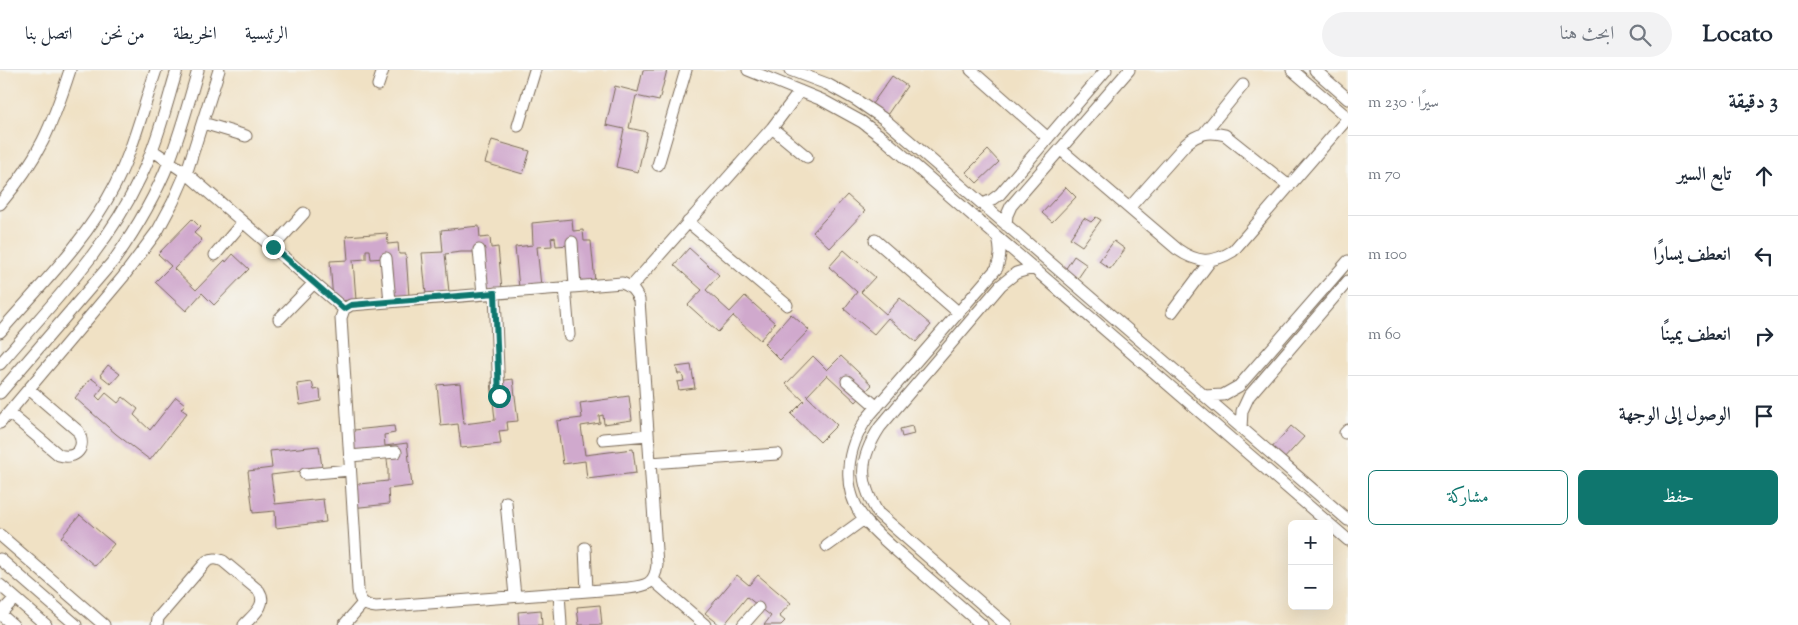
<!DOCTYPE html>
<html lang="ar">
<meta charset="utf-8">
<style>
:root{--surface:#fff;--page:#f2f2f3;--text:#1f2937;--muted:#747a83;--line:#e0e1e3;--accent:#0f766e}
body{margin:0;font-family:"Sorts Mill Goudy",Amiri,serif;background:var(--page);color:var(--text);direction:rtl}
.controls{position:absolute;right:15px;bottom:15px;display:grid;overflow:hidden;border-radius:8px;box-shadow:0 5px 20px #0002}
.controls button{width:45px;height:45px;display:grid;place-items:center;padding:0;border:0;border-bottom:1px solid var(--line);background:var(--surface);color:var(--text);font:25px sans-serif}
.stop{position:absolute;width:15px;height:15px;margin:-11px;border:4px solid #0f766e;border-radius:50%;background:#fff}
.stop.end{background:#0f766e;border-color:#fff;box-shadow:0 1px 5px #0008}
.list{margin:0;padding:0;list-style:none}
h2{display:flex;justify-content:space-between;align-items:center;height:65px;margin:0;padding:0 20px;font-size:21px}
h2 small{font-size:16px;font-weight:400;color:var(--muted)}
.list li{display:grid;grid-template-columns:32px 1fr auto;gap:15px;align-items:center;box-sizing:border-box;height:80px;padding:0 20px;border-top:1px solid var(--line)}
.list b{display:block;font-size:19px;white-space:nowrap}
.list em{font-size:16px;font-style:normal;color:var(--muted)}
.actions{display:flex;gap:10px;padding:15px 20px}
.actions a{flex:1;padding:11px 0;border:1px solid var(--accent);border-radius:8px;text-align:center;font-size:18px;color:var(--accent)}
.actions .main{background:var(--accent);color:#fff}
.icon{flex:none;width:28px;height:28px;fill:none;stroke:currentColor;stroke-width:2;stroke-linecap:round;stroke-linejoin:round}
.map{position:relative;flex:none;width:1348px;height:555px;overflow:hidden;direction:ltr}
header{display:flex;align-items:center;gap:30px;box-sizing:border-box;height:70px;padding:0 25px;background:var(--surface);border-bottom:1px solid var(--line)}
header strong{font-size:24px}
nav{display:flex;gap:28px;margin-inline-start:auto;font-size:18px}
.search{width:350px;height:45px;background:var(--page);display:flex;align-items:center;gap:12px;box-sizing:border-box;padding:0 18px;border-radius:28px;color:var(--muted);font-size:19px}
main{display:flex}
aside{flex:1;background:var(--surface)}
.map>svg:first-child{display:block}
</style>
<header>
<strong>Locato</strong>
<div class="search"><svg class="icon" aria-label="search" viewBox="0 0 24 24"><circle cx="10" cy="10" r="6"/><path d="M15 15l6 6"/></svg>ابحث هنا</div>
<nav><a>الرئيسية</a><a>الخريطة</a><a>من نحن</a><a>اتصل بنا</a></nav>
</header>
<main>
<aside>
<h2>3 دقيقة<small>سيرًا · 230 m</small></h2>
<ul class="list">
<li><svg class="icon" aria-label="ahead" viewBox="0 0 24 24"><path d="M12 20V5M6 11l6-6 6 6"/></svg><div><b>تابع السير</b></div><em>70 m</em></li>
<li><svg class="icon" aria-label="left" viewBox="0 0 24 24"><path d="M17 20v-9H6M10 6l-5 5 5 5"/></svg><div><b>انعطف يسارًا</b></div><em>100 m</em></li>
<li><svg class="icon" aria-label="right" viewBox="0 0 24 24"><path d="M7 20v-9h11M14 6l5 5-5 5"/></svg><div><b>انعطف يمينًا</b></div><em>60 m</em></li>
<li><svg class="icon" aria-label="arrive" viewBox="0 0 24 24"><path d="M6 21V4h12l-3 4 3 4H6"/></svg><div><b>الوصول إلى الوجهة</b></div></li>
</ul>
<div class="actions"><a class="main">حفظ</a><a>مشاركة</a></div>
</aside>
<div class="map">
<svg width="1348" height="555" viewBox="0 0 1348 555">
<rect width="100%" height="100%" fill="#f6f6f2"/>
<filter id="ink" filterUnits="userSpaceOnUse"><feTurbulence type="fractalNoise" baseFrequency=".02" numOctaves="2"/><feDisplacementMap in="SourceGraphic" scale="10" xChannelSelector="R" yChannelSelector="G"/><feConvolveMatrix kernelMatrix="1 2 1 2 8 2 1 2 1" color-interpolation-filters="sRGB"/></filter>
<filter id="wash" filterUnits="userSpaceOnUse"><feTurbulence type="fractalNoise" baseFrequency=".0096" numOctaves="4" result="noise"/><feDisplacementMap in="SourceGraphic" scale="20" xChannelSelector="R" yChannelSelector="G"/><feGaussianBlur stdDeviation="1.12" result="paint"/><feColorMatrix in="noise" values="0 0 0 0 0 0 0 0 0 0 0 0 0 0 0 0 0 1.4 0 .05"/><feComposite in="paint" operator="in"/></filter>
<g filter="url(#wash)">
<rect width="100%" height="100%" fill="#f0e1c4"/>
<g id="blocks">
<path fill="#d0a9cd" d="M643 0H667L659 31 636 26 629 58 647 62 638 102 616 97 624 59 606 55 615 16 638 22Z
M892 6 907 16 887 45 872 34Z
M492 70 530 81 523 104 485 93Z
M988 80 999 92 977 113 966 102Z
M1066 117 1076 127 1052 152 1042 143Z
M847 125 865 141 830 178 813 162Z
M1096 147 1101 150 1082 176 1070 168 1084 148 1091 152Z
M192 149 200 157 194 163 202 170 174 199 196 220 225 190 226 192 233 184 249 199 214 235 202 223 186 241 155 212 171 196 158 184Z
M572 149 573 161 583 160 584 171H591L595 212 572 214 569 175 556 176 555 167 551 168 552 176 537 177 541 216 519 218 515 177 533 175 532 153Z
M479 156 480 168 490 167 491 178 498 177 502 219 480 222 476 182H461L445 184 449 222 426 224 422 183 443 182 441 160Z
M387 163 388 174 398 173 399 184H406L409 226 387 228 384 188 371 189 370 180H366V189L353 190 356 230 333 231 330 191 348 190 346 166Z
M1114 171 1125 179 1110 199 1099 191Z
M689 178 719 205 706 220 730 242 745 226 775 253 760 270 733 246 718 262 688 235 702 220 674 195Z
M844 180 875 207 861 222 886 244 900 228 931 255 916 272 888 248 874 264 844 239 857 222 829 197Z
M1074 186 1087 195 1074 214 1061 206Z
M791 244 809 260 780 290 764 274Z
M813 286 827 300 841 286 872 315 856 332 827 305 807 326 837 355 820 372 791 344 804 331 786 314Z
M108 295 120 304 111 314 100 305Z
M691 295 695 318 679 320 677 312 684 311 682 304H678L676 297Z
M91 308 103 317 96 326 100 330 106 323 118 333 123 327 138 339 134 345 150 360 176 327 185 334 181 339 187 343 150 390 116 364 75 328Z
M513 309 518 351 507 352 508 360 499 361 501 374 461 378 458 354 441 356 437 315 460 313 464 354 495 350 491 312Z
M312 312 314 320 320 319 321 331 300 335 297 314Z
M629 326 632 350 604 354 603 345 599 346 600 353 581 356 585 385 633 379 636 403 587 409 585 391 563 394 557 351 582 348 580 333Z
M394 356 395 363 384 365 385 376 407 373 412 416 388 419 389 434 351 438 349 415 388 411V398L386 382 346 385 344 361Z
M912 356 914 364 902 367 900 359Z
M1291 356 1304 367 1282 391 1270 380Z
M319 376 322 397 312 400 271 405 275 434 323 429 326 452 276 458 275 441 253 443 248 401 272 398 270 381Z
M80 445 114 474 95 496 61 467Z
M737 505 749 515 758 505 791 533 779 546 785 551 781 555H764L771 546 747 527 724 555H720L705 543Z
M600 535 602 555H579L577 537Z
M541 540 542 555H519L518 542Z"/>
</g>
</g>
<g filter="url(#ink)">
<use href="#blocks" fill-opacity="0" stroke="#7a6a58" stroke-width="1"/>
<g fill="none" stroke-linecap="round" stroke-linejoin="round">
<defs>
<path id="minor" d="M748 0 822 30 862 52 883 68 1348 470
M790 0 827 14 856 30 884 49 1348 450
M971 0 1048 68
M1292 0 1348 48
M1315 0 1348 29
M378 15 383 0
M203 53 246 66
M518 56 535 0
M772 58 807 87
M1204 63 1243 15
M1060 79 1177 179C1197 193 1212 194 1233 181L1348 48
M152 80 186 103 344 239
M658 95 686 0
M0 134C39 88 52 56 70 0
M983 134 992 130 1000 124 1106 0
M1129 138 1186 74C1198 63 1209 61 1225 65L1289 116
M688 152 787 235
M1006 155 1007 145 1011 136 1129 0
M875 170 959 243
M572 172 575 216
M273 177 304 143
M479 180 483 224
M215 185 243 152
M386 188 390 232
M622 213C631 216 635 221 639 230L657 495C655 515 645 516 628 518L376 537C364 536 359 531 358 520L341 248 344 239 351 235Z
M565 217 569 265
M631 217 772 58 800 21
M495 223 499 326
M1172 242 1211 190
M279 249 314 213
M0 262C40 216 87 170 115 115 133 79 143 39 156 0
M0 294C50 235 107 179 140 108 157 74 166 36 177 0
M847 311 877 337
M0 323 115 189C136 159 155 127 169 92 181 62 189 31 198 0
M1204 326 1223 325 1239 316 1348 191
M9 343 59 385C76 390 87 378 78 361L29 319
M0 353 123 207 158 160 173 132 188 98 219 0
M1241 358 1242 341 1249 326 1348 211
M1345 363 1348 360
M603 369 648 365
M350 386 396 382
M650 393 777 384
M305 404 350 400
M506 432 515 526
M0 465 104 555
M827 476 864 449
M585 478 587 521
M0 489 76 555
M653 510 705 555
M0 515 46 555
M559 523 561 555
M0 544 15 528
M0 544 13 555
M157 555 158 548 207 491C213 488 217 488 223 491L259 521C268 535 253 545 244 555
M344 555 363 533
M743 555 758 538
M982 555C959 535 936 515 913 495 896 480 879 467 865 450 840 419 846 378 868 347L997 198C1001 187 1001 179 998 168
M1006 555 878 443C858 410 859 389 880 357L1001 215 1016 203 1033 198"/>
</defs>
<use href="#minor" stroke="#7a6a58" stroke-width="13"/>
<use href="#minor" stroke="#fff" stroke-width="11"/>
</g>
</g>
<g fill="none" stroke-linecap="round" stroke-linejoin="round" filter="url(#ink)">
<path stroke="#0f766e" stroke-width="6" d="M273 177 344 239 351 235 495 223 499 326"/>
</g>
</svg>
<div class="controls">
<button>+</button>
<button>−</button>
</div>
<div class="stop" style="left:499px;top:326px"></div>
<div class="stop end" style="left:273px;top:177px"></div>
</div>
</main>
